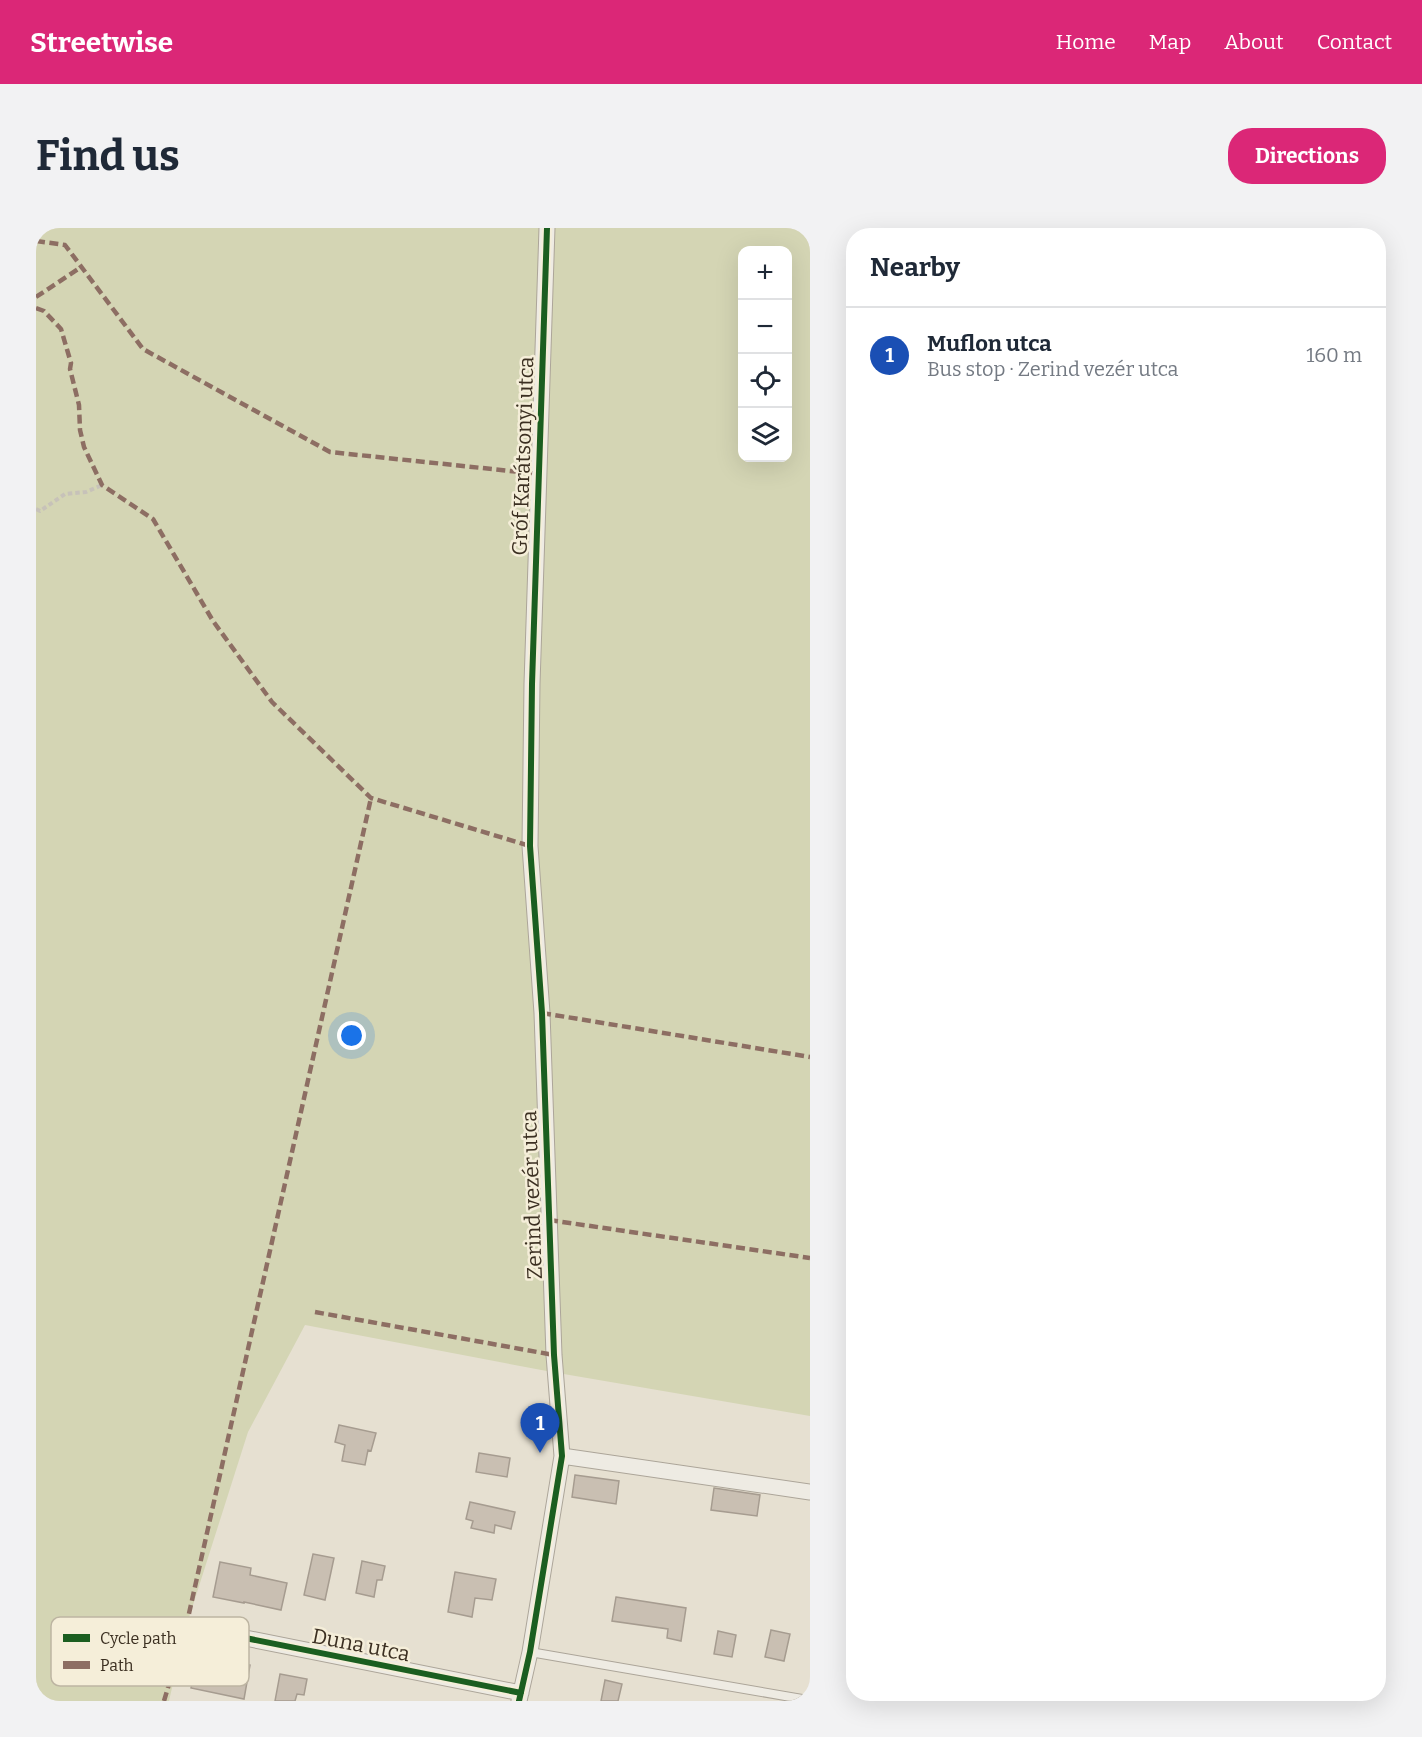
<!DOCTYPE html>
<meta charset="utf-8">
<style>
:root{--surface:#fff;--page:#f2f2f3;--text:#1f2937;--muted:#747a83;--line:#e0e1e3;--accent:#db2777}
body{margin:0;font-family:Bitter,serif;background:var(--page);color:var(--text)}
.controls{position:absolute;right:18px;top:18px;display:grid;overflow:hidden;border-radius:12px;box-shadow:0 6px 24px #0002}
.controls button{width:54px;height:54px;display:grid;place-items:center;padding:0;border:0;border-bottom:2px solid var(--line);background:var(--surface);color:var(--text);font:30px sans-serif}
.you{position:absolute;left:316px;top:808px;width:21px;height:21px;margin:-15px;border:4px solid #fff;border-radius:50%;background:#1a73e8;box-shadow:0 0 0 9px #1a73e833}
.badge{display:grid;place-items:center;width:39px;height:39px;border-radius:50%;background:var(--accent);color:#fff;font-size:20px;font-weight:700}
.pin{position:absolute;translate:-50% -50px;filter:drop-shadow(0 2px 3px #0008)}
.pin::after{content:'';position:absolute;top:32px;width:21px;height:18px;background:inherit;clip-path:polygon(0 0,100% 0,50% 100%)}
.list{margin:0;padding:0;list-style:none}
h2{display:flex;justify-content:space-between;align-items:center;height:78px;margin:0;padding:0 24px;font-size:26px}
h2 small{font-size:20px;font-weight:400;color:var(--muted)}
.list li{display:grid;grid-template-columns:39px 1fr auto;gap:18px;align-items:center;box-sizing:border-box;height:96px;padding:0 24px;border-top:2px solid var(--line)}
.list b{display:block;font-size:22px;white-space:nowrap}
.list p{margin:0;font-size:20px;white-space:nowrap;color:var(--muted)}
.list em{font-size:20px;font-style:normal;color:var(--muted)}
.icon{flex:none;width:33px;height:33px;fill:none;stroke:currentColor;stroke-width:2;stroke-linecap:round;stroke-linejoin:round}
.map{position:relative;flex:none;width:774px;height:1473px;overflow:hidden;border-radius:24px}
header{display:flex;align-items:center;gap:36px;box-sizing:border-box;height:84px;padding:0 30px;background:var(--accent);color:#fff}
header strong{font-size:28px}
nav{display:flex;gap:33px;margin-inline-start:auto;font-size:21px}
.intro{display:flex;align-items:center;justify-content:space-between;box-sizing:border-box;height:144px;padding:0 36px}
h1{margin:0;font-size:42px}
.button{padding:15px 27px;border-radius:24px;background:var(--accent);color:#fff;font-size:21px;font-weight:700}
main{display:flex;gap:36px;padding:0 36px}
aside{flex:1;background:var(--surface);border-radius:24px;box-shadow:0 6px 24px #0002}
.map>svg:first-child{display:block}
</style>
<header>
<strong>Streetwise</strong>
<nav><a>Home</a><a>Map</a><a>About</a><a>Contact</a></nav>
</header>
<div class="intro"><h1>Find us</h1><a class="button">Directions</a></div>
<main>
<div class="map">
<svg width="774" height="1473" viewBox="0 0 774 1473">
<rect width="100%" height="100%" fill="#e6e0d1"/>
<path fill="#d4d5b4" fill-rule="evenodd" d="M0 0H774V1188L516 1144 269 1097 212 1204 150 1399 133 1473H0ZM706 22H752V230H706Z"/>
<path fill="#c9bfb2" stroke="#a69c90" stroke-width="1.5" d="M303 1197 340 1205 335 1223 332 1222 329 1237 306 1233 309 1217 299 1214Z
M443 1225 474 1230 471 1249 440 1244Z
M539 1247 583 1253 580 1276 536 1269Z
M678 1260 724 1267 721 1288 675 1282Z
M434 1274 479 1284 475 1301 459 1297 458 1305 435 1300 437 1293 430 1291Z
M277 1326 298 1330 289 1372 268 1367Z
M326 1333 349 1338 346 1352H341L338 1369 320 1365Z
M184 1334 215 1340 214 1347 251 1355 245 1382 208 1374V1375L177 1369Z
M419 1344 460 1351 456 1372 439 1370 436 1389 412 1384Z
M580 1369 650 1380 645 1413 631 1410 632 1401 576 1393Z
M735 1402 754 1406 748 1433 729 1429Z
M682 1403 700 1407 696 1429 678 1426Z
M161 1431 198 1439V1434L214 1437 208 1471 155 1460Z
M244 1446 271 1451 268 1467 261 1466 259 1473H239Z
M569 1452 586 1456 582 1473H565Z"/>
<g fill="none" stroke-linecap="round" stroke-linejoin="round">
<defs>
<path id="service" d="M494 1424 772 1472"/>
<path id="minor" d="M526 1228 774 1264
M159 1400 485 1465
M483 1473 494 1424 526 1228 518 1127 506 785 494 618 496 456 511 0"/>
</defs>
<use href="#service" stroke="#aca599" stroke-width="10"/>
<use href="#minor" stroke="#aca599" stroke-width="17"/>
<path stroke="#c7c2b9" stroke-width="4" stroke-dasharray="4.5 3" stroke-linecap="butt" d="M0 281 4 283 29 266 50 264 66 257"/>
<use href="#service" stroke="#eeebe3" stroke-width="8"/>
<use href="#minor" stroke="#eeebe3" stroke-width="15"/>
<path stroke="#8d6e63" stroke-width="4.5" stroke-dasharray="9 4.5" stroke-linecap="butt" d="M0 13 29 17 107 121 294 224 503 246
M0 69 45 39
M0 80 8 83 25 101 35 135 34 141 43 177 44 202 48 219 66 257 117 291 177 393 236 474 335 570 494 618
M506 785 774 829
M513 992 774 1030
M279 1084 518 1127
M150 1399 335 570
M128 1473 150 1399 156 1400"/>
<defs>
<path id="cycleway" d="M159 1400 485 1465
M483 1473 494 1424 526 1228 518 1127 506 785 494 618 496 456 511 0"/>
</defs>
<use href="#cycleway" stroke="#f5eed9" stroke-width="10"/>
<use href="#cycleway" stroke="#1b5e20" stroke-width="6"/>
</g>
<g text-anchor="middle" dominant-baseline="central" stroke-width="5" stroke-linejoin="round" paint-order="stroke">
<g font-size="21" fill="#3b2f21" stroke="#f5eed9">
<text transform="translate(487 228) rotate(-88)">Gróf Karátsonyi utca</text>
<text transform="translate(496 967) rotate(-92)">Zerind vezér utca</text>
<text transform="translate(325 1417) rotate(11)">Duna utca</text>
</g>
</g>
<rect x="15" y="1389" width="198" height="69" rx="9" fill="#f5eed9" stroke="#bdb5a2" stroke-width="1.5"/>
<rect x="27" y="1406" width="27" height="8" fill="#1b5e20"/>
<rect x="27" y="1433" width="27" height="8" fill="#8d6e63"/>
<g font-size="16" fill="#3b2f21">
<text x="64" y="1416">Cycle path</text>
<text x="64" y="1443">Path</text>
</g>
</svg>
<div class="controls">
<button>+</button>
<button>−</button>
<button><svg class="icon" aria-label="locate" viewBox="0 0 24 24"><circle cx="12" cy="12" r="6"/><path d="M12 2v4M12 18v4M2 12h4M18 12h4"/></svg></button>
<button><svg class="icon" aria-label="layers" viewBox="0 0 24 24"><path d="M12 4l9 5-9 5-9-5zM3 14l9 5 9-5"/></svg></button>
</div>
<div class="you"></div>
<div class="pin badge" style="left:504px;top:1225px;background:#1a4fb4">1</div>
</div>
<aside>
<h2>Nearby<small></small></h2>
<ul class="list">
<li><span class="badge" style="background:#1a4fb4">1</span><div><b>Muflon utca</b><p>Bus stop · Zerind vezér utca</p></div><em>160 m</em></li>
</ul>
</aside>
</main>
